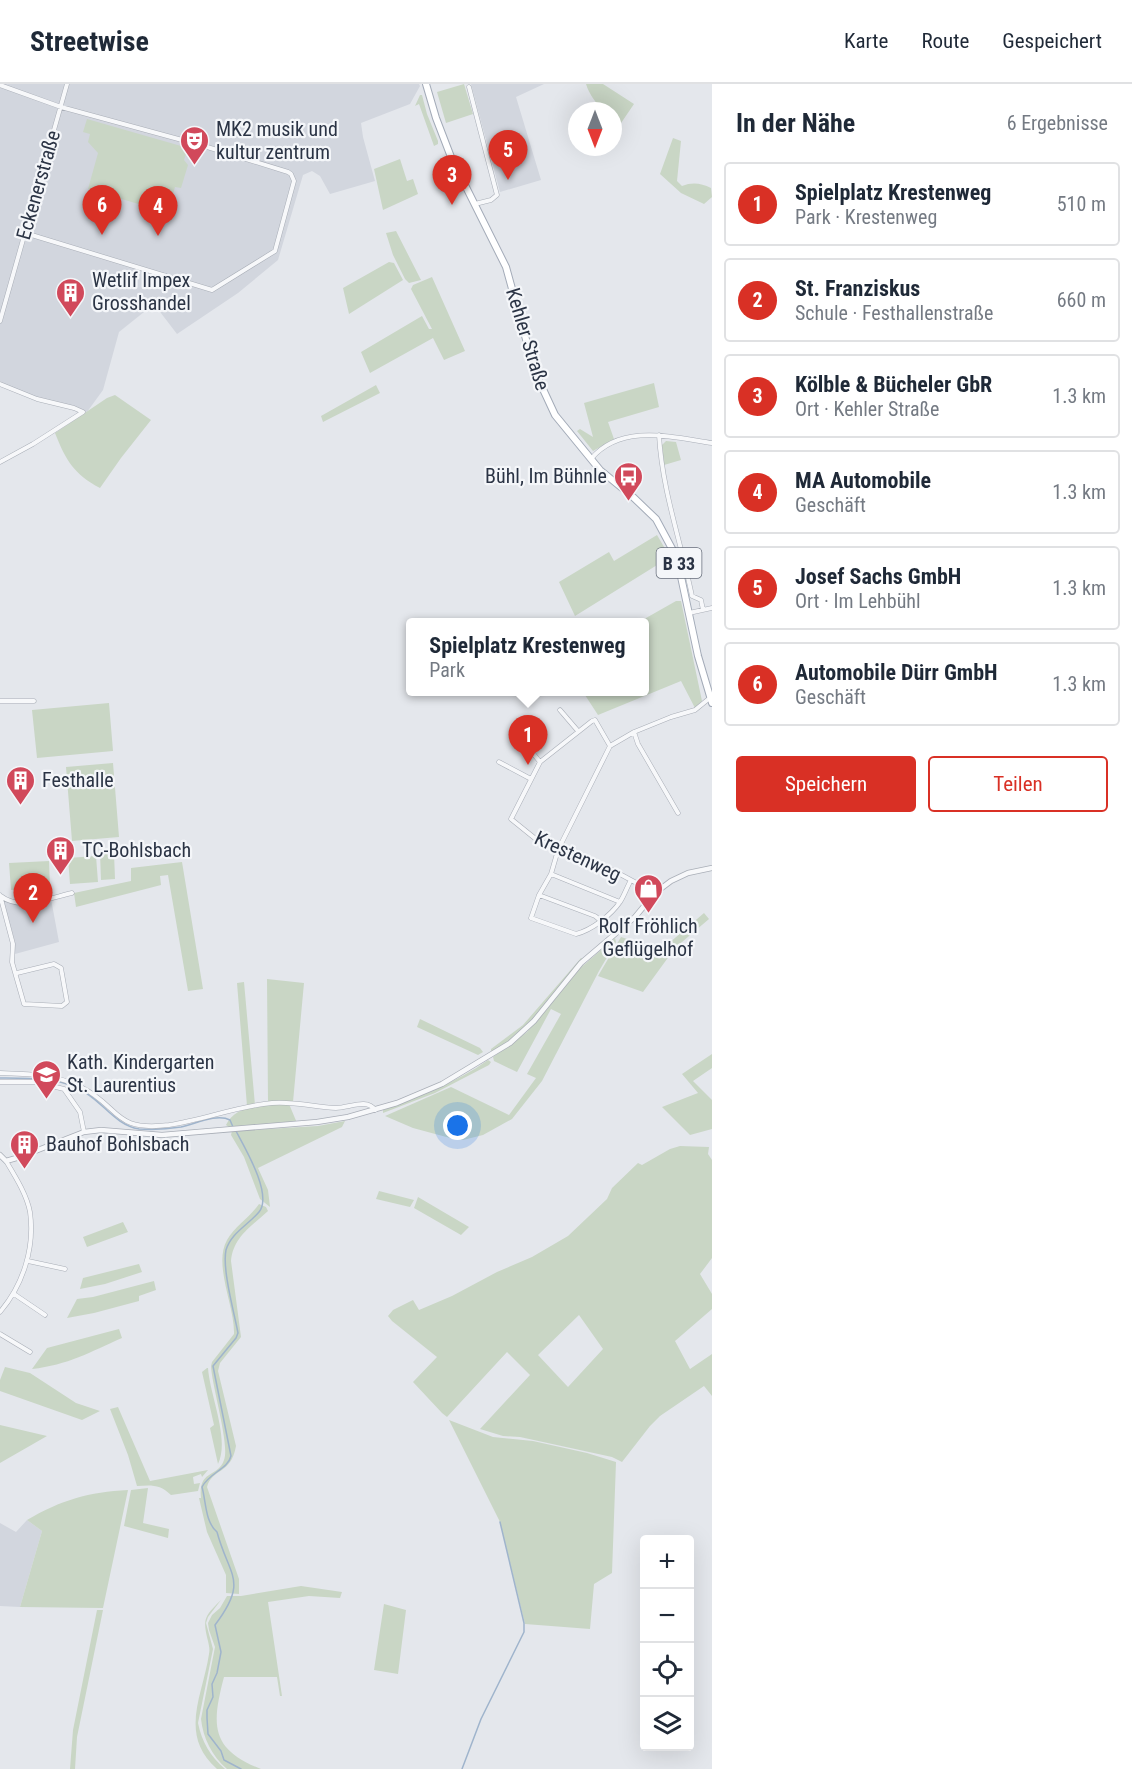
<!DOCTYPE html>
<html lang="de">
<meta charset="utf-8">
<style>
:root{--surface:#fff;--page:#f2f2f3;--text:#1f2937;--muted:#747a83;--line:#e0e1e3;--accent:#d93025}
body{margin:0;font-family:"Roboto Condensed",sans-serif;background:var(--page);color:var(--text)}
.controls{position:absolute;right:18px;bottom:18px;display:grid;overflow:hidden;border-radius:6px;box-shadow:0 6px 24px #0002}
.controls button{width:54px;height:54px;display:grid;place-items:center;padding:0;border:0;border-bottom:2px solid var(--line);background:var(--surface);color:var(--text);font:30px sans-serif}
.compass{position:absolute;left:568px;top:18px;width:54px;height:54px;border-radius:50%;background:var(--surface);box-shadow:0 6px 24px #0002;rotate:180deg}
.you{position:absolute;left:458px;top:1042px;width:21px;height:21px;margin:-15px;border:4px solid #fff;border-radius:50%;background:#1a73e8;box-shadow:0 0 0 9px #1a73e833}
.badge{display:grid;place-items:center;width:39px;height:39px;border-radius:50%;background:var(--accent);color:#fff;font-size:20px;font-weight:700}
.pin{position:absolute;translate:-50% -50px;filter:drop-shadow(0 2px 3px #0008)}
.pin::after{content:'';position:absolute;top:32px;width:21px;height:18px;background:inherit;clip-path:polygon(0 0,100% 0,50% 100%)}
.popup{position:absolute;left:406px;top:534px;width:243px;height:78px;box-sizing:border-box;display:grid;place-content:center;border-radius:6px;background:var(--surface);filter:drop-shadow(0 2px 4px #0005);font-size:20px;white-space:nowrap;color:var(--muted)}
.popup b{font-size:22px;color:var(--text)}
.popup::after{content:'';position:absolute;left:50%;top:100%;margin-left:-12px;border:12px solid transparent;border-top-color:var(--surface)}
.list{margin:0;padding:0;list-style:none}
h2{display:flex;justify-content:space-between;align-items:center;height:78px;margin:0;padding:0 24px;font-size:26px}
h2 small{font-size:20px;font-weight:400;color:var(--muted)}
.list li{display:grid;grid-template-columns:39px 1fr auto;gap:18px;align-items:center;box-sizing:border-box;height:84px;margin:0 12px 12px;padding:0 12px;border:2px solid var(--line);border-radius:6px}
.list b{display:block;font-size:22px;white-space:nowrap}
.list p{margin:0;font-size:20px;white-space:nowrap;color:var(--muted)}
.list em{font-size:20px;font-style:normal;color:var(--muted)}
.actions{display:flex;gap:12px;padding:18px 24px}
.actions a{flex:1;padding:14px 0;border:2px solid var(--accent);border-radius:6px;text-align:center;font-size:21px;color:var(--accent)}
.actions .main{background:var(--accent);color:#fff}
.icon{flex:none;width:33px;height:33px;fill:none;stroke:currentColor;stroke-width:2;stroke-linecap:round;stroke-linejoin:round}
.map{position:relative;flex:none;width:712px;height:1685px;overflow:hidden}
header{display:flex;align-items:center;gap:36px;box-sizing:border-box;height:84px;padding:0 30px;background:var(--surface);border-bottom:2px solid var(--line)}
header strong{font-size:28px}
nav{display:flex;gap:33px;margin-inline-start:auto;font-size:21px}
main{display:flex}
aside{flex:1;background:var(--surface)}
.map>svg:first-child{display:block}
</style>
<header>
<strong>Streetwise</strong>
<nav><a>Karte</a><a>Route</a><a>Gespeichert</a></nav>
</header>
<main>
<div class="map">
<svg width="712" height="1685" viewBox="0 0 712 1685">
<rect width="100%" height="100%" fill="#e4e7ec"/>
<path fill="#d2d6de" d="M0 0H419L420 2 410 20 361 39 363 53 375 97 330 110 320 92 312 87 303 91 278 176 238 209 177 250 154 220 119 248 103 306 87 328 37 313 5 301 0 297Z
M471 0H544L516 13 541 96 500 108Z
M51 815 59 858 15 870V858L3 816 15 820Z
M27 1436 42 1447 20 1523 0 1522V1439L16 1448Z"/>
<path fill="#c9d6c5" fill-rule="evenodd" d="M464 0 473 30 446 39 437 8Z
M586 0H603L634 20 619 42 613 36V27H603C596 19 589 10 586 0Z
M420 11H422L427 30 438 57V60L434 62 419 20 415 22Z
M87 35 188 64 184 76 188 81 181 104 175 103 170 120 155 116 152 124 88 105 98 69 88 58 90 50 83 48Z
M673 54 681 57 677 97 682 102C692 98 701 99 711 104L712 113 704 120 681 109 660 90Z
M400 75 407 97 413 95 418 110 383 126 374 85Z
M396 147 421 196 409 199 405 195 393 171 386 149Z
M389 178 394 179 403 196 349 230 343 204Z
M432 193 465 267 444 276 433 254 370 289 361 268 422 232 429 245H432L411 205 413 201Z
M654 299 659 323 608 338 614 355 593 367 577 347 580 345 593 353 584 319Z
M376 301 380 309 323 338 321 332Z
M115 311 151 336 121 374 100 404C74 390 66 377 55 349L107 314Z
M666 357 676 358 681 376 664 381 662 361Z
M657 451 670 473 575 532 559 498 609 468 614 477Z
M676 517H681L702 617 695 624 681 597 598 631 583 608H645V538H639Z
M109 619 113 667 37 674 32 626Z
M113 679 119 753 72 757 66 683Z
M100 769H114L115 795 101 796Z
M96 772 98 798 70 800 68 774Z
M49 777 50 803 11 806 9 779Z
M182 778 203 905 188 907 168 791 160 792 161 801 76 823 74 809 131 797V784Z
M704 829 709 835 675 864 643 908 598 892 621 853 661 866Z
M615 854 616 858 599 887 542 997 512 1035 483 1051 463 1056 450 1054 413 1044 385 1032 451 1003 509 1031 536 994 527 990 561 930 551 925 517 988 494 977 493 973 527 948 571 892Z
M581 874 583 875C559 899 522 959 491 968V965L523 941Z
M267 895 304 899 293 1018H268Z
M244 898 255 1021 247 1022 237 899Z
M420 935 480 964 483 968 478 971 417 943Z
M712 970V984L693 997 712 1016V1045L690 1051 662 1023 698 1009 682 990Z
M488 976 491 978 489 981 435 1009 383 1029V1026C419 1012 456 999 488 976Z
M289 1020 297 1039 229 1043 226 1041C236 1019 268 1021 289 1020Z
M345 1037 342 1043 258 1084 268 1106 270 1123 260 1115 244 1073 231 1051 232 1047 318 1042Z
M680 1062 709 1063 708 1070 712 1076V1174L700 1190 712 1210V1225L675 1257 690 1285 712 1270V1312L704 1302 660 1332 650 1342 622 1378 612 1373 520 1353 503 1352 480 1345 530 1291 507 1268 447 1333 442 1329 413 1298 437 1273 392 1237 388 1232 393 1226 413 1216 419 1226 452 1212 497 1188 532 1173 568 1152 607 1115 612 1104 638 1079 642 1081 670 1065ZM579 1231 603 1265 568 1303 538 1271Z
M379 1107 414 1116 410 1123 376 1115Z
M418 1113 469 1143 461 1151 414 1124Z
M259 1120 266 1123 268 1127C252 1142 233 1153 231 1177L241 1253 220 1279 218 1287 236 1362C231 1391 212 1384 207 1403L239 1495V1510L226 1509V1491L207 1448 199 1414H201C198 1385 218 1394 224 1376 230 1361 212 1303 211 1282L212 1278 234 1250C235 1222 213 1181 227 1156 235 1142 250 1133 259 1120Z
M123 1138 128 1148 87 1163 83 1153Z
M139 1180 142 1188 105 1200 80 1205 83 1194Z
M154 1197 156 1206 139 1212V1217L94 1229 67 1234 77 1215 93 1213Z
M119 1245 122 1254C90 1268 68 1281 32 1285L47 1264Z
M5 1283 30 1289 76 1319 100 1327 82 1336 0 1307V1296Z
M207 1284H208C210 1312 230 1355 218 1380L210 1344 214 1341 202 1288Z
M118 1323 150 1397 208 1386 202 1393 201 1390 193 1393 194 1400 200 1399 198 1407 171 1411C160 1400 151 1401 137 1402L128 1371 110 1325Z
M449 1336 493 1353 533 1357 587 1369 616 1378 612 1489 594 1500 590 1545 525 1540 500 1438Z
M0 1341 47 1352 0 1379Z
M148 1404 143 1439 169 1445 168 1454 124 1442 131 1406Z
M128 1406 103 1524 20 1523 42 1447 27 1436C61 1416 89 1408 128 1406Z
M301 1502 342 1508 340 1514 309 1512 268 1518 282 1612H280L277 1593H224C211 1642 211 1665 261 1685H227C212 1672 203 1654 201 1635L215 1563 209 1546 208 1539 212 1531 220 1524 227 1512H241Z
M221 1516 208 1533 206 1539 213 1565 198 1639C202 1658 210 1672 225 1685H217C178 1651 203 1611 209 1570 210 1565 209 1562 208 1557 202 1534 205 1532 221 1516Z
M384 1520 406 1526 398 1590 374 1586Z
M97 1526H103L77 1653 75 1685H70L73 1646Z"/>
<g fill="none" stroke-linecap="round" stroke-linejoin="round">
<path stroke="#9fb4cc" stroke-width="1.5" d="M0 994C27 994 62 993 86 1009 105 1021 116 1041 139 1045 152 1046 168 1045 181 1043 195 1040 217 1029 230 1036L233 1043
M236 1047C245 1064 273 1111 259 1128 248 1141 231 1149 226 1166 222 1185 234 1228 238 1249L236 1254 213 1282 231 1372C228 1385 209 1389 202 1403 206 1417 205 1438 217 1448 229 1493 249 1496 215 1541L221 1568 217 1589 212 1600 213 1613 207 1626V1634L208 1650 221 1667 224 1676 241 1685
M462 1685 481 1635 524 1548V1539L500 1438"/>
<defs>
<path id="minor" d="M0 1 61 23 204 62 288 88 291 90 294 97 275 167 212 206 25 149
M469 3 497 111 491 116 475 120
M0 237 67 0
M0 300 37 315 74 324 83 328 33 360 0 378
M659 351C662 406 681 458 692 512L701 516 703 526
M591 375C621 339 672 353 712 359
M689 529 712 524
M0 617H34
M560 626 578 647
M634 648 638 660 678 729
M523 657 540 678
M610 662 595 636 592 637 540 678 511 735 537 756 605 782 655 809
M499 678 531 695
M551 790 620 818
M631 796C627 803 624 812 620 818 611 831 592 846 576 850L531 834 539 811 551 790 558 766 610 662 634 648 671 633 695 626 711 613
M0 811 13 860 12 878 24 920 62 922 67 918 61 884 54 880 17 889
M539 811 595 832 600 836
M1 812C20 827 50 814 72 809
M0 989C29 990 54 990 81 1003 121 1023 112 1048 169 1041 203 1036 238 1022 272 1019 294 1017 315 1023 336 1024 349 1024 367 1014 375 1026
M0 998H35L64 1005 80 1028 84 1048
M28 1177 65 1185
M14 1210 45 1231
M0 1228C23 1201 35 1164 30 1128 27 1111 15 1092 6 1077
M0 1250 30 1268"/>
<path id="tertiary" d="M0 1071 6 1077 20 1073 84 1048 101 1046 162 1051 317 1038 348 1033 397 1019 442 1000 510 959 534 937 581 879 635 833 655 809 671 797 688 789 712 784"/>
<path id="primary" d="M426 0 436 34 451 73 506 183 535 288 555 331 600 386 633 413 656 435 677 474 698 572 712 619"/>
</defs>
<use href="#minor" stroke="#a9aeb7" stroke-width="5"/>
<use href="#tertiary" stroke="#a9aeb7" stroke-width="6"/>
<use href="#primary" stroke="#a3abb8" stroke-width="8"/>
<use href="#minor" stroke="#f7f8fa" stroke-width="4"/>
<use href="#tertiary" stroke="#f7f8fa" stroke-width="4.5"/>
<use href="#primary" stroke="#fff" stroke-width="6"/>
</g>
<defs>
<symbol id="theatre-pin" viewBox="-11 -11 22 30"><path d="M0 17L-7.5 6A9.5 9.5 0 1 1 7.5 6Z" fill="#d1495b" stroke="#f4f6f9"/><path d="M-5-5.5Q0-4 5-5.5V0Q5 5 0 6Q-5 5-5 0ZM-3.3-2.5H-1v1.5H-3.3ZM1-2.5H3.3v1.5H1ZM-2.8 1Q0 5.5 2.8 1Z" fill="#fff"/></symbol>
<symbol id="building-pin" viewBox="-11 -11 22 30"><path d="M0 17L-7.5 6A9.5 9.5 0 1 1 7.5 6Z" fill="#d1495b" stroke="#f4f6f9"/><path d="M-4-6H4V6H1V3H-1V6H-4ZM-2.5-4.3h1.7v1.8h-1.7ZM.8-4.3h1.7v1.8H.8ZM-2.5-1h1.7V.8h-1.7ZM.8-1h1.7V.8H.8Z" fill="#fff"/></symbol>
<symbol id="bus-pin" viewBox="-11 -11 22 30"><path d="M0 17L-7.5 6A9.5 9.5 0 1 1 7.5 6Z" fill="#d1495b" stroke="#f4f6f9"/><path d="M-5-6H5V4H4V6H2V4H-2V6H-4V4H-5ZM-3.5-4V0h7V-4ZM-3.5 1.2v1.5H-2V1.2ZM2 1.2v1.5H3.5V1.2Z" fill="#fff"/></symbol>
<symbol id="shop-pin" viewBox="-11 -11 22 30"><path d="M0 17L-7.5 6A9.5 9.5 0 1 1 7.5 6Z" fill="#d1495b" stroke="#f4f6f9"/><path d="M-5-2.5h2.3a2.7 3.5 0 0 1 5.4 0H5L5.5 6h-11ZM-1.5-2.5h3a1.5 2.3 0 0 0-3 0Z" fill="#fff"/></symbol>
<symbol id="school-pin" viewBox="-11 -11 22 30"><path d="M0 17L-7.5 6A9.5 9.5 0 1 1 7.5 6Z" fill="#d1495b" stroke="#f4f6f9"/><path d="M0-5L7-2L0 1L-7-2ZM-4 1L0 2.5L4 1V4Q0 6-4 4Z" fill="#fff"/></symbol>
</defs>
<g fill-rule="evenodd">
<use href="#theatre-pin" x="178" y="40" width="33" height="45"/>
<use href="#building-pin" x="54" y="192" width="33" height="45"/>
<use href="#bus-pin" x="612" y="376" width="33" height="45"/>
<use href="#building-pin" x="4" y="680" width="33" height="45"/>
<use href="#building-pin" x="44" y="750" width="33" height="45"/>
<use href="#shop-pin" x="632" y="788" width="33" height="45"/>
<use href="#school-pin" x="30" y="974" width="33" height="45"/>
<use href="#building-pin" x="8" y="1044" width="33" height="45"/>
</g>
<g text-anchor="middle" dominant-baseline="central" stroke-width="4.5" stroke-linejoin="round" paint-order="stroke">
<rect fill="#f4f6f9" stroke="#676e7b" stroke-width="1.5" x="656.5" y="464" width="45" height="30" rx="4.5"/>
<g font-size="18" font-weight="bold" fill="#2b3445">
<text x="679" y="479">B 33</text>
</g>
<g font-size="20" fill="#2b3445" stroke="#f4f6f9" text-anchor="start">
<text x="216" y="45">MK2 musik und<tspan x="216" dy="23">kultur zentrum</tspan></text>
<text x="92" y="196">Wetlif Impex<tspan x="92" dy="23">Grosshandel</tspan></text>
<text x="607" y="392" text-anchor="end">Bühl, Im Bühnle</text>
<text x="42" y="696">Festhalle</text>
<text x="82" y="766">TC-Bohlsbach</text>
<text x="648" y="842" text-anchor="middle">Rolf Fröhlich<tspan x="648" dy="23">Geflügelhof</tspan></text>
<text x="67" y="978">Kath. Kindergarten<tspan x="67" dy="23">St. Laurentius</tspan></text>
<text x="46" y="1060">Bauhof Bohlsbach</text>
</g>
<g font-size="20" fill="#2b3445" stroke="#f4f6f9">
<text transform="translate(38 101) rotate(-74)">Eckenerstraße</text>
<text transform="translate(528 255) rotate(73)">Kehler Straße</text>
<text transform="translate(578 772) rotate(25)">Krestenweg</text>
</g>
</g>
</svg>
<div class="controls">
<button>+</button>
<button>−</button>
<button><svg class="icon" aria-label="locate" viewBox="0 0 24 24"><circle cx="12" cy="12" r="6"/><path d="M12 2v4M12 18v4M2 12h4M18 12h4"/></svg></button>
<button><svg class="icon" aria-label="layers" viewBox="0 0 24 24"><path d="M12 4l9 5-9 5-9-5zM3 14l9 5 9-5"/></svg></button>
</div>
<svg class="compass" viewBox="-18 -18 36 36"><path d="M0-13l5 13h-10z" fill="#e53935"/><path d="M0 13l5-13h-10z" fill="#747a83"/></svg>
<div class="you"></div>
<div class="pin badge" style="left:528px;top:681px">1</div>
<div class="popup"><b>Spielplatz Krestenweg</b>Park</div>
<div class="pin badge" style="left:33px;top:839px">2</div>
<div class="pin badge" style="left:452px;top:121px">3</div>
<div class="pin badge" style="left:158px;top:152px">4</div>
<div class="pin badge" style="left:508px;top:96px">5</div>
<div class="pin badge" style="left:102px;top:151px">6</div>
</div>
<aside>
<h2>In der Nähe<small>6 Ergebnisse</small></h2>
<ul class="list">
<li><span class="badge">1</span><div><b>Spielplatz Krestenweg</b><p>Park · Krestenweg</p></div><em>510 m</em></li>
<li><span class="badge">2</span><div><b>St. Franziskus</b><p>Schule · Festhallenstraße</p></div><em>660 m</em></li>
<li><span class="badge">3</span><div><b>Kölble &amp; Bücheler GbR</b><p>Ort · Kehler Straße</p></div><em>1.3 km</em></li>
<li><span class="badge">4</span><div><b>MA Automobile</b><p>Geschäft</p></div><em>1.3 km</em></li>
<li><span class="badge">5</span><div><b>Josef Sachs GmbH</b><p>Ort · Im Lehbühl</p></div><em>1.3 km</em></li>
<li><span class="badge">6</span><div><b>Automobile Dürr GmbH</b><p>Geschäft</p></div><em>1.3 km</em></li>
</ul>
<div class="actions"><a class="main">Speichern</a><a>Teilen</a></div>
</aside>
</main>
